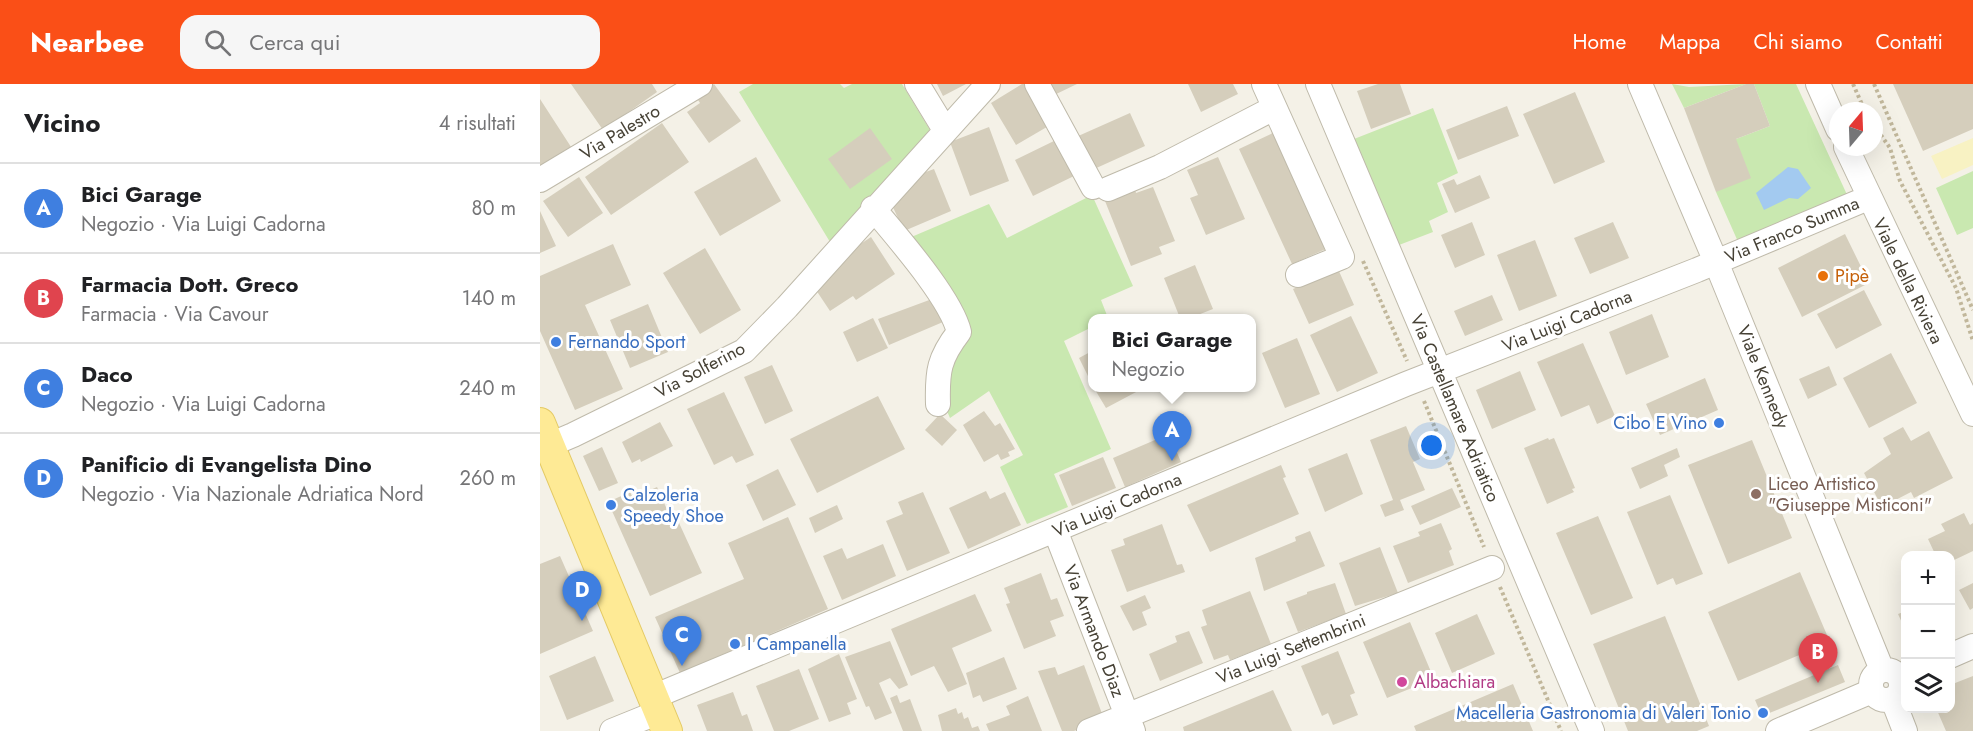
<!DOCTYPE html>
<html lang="it">
<meta charset="utf-8">
<style>
:root{--surface:#fff;--page:#f6f6f6;--text:#202124;--muted:#757577;--line:#e0e0e0;--accent:#fa4f17}
body{margin:0;font-family:Jost,sans-serif;background:var(--page);color:var(--text)}
.controls{position:absolute;right:18px;bottom:18px;display:grid;overflow:hidden;border-radius:12px;box-shadow:0 6px 24px #0002}
.controls button{width:54px;height:54px;display:grid;place-items:center;padding:0;border:0;border-bottom:2px solid var(--line);background:var(--surface);color:var(--text);font:30px sans-serif}
.compass{position:absolute;left:1289px;top:18px;width:54px;height:54px;border-radius:50%;background:var(--surface);box-shadow:0 6px 24px #0002;rotate:19deg}
.you{position:absolute;left:892px;top:362px;width:21px;height:21px;margin:-15px;border:4px solid #fff;border-radius:50%;background:#1a73e8;box-shadow:0 0 0 9px #1a73e833}
.badge{display:grid;place-items:center;width:39px;height:39px;border-radius:50%;background:var(--accent);color:#fff;font-size:20px;font-weight:700}
.pin{position:absolute;translate:-50% -50px;filter:drop-shadow(0 2px 3px #0008)}
.pin::after{content:'';position:absolute;top:32px;width:21px;height:18px;background:inherit;clip-path:polygon(0 0,100% 0,50% 100%)}
.popup{position:absolute;left:548px;top:230px;width:168px;height:78px;box-sizing:border-box;display:grid;place-content:center;border-radius:12px;background:var(--surface);filter:drop-shadow(0 2px 4px #0005);font-size:20px;white-space:nowrap;color:var(--muted)}
.popup b{font-size:22px;color:var(--text)}
.popup::after{content:'';position:absolute;left:50%;top:100%;margin-left:-12px;border:12px solid transparent;border-top-color:var(--surface)}
.list{margin:0;padding:0;list-style:none}
h2{display:flex;justify-content:space-between;align-items:center;height:78px;margin:0;padding:0 24px;font-size:26px}
h2 small{font-size:20px;font-weight:400;color:var(--muted)}
.list li{display:grid;grid-template-columns:39px 1fr auto;gap:18px;align-items:center;box-sizing:border-box;height:90px;padding:0 24px;border-top:2px solid var(--line)}
.list b{display:block;font-size:22px;white-space:nowrap}
.list p{margin:0;font-size:20px;white-space:nowrap;color:var(--muted)}
.list em{font-size:20px;font-style:normal;color:var(--muted)}
.icon{flex:none;width:33px;height:33px;fill:none;stroke:currentColor;stroke-width:2;stroke-linecap:round;stroke-linejoin:round}
.map{position:relative;flex:none;width:1433px;height:647px;overflow:hidden}
header{display:flex;align-items:center;gap:36px;box-sizing:border-box;height:84px;padding:0 30px;background:var(--accent);color:#fff}
header strong{font-size:28px}
nav{display:flex;gap:33px;margin-inline-start:auto;font-size:21px}
.search{width:420px;height:54px;background:var(--page);display:flex;align-items:center;gap:15px;box-sizing:border-box;padding:0 21px;border-radius:18px;color:var(--muted);font-size:22px}
main{display:flex}
aside{flex:1;background:var(--surface)}
.map>svg:first-child{display:block}
</style>
<header>
<strong>Nearbee</strong>
<div class="search"><svg class="icon" aria-label="search" viewBox="0 0 24 24"><circle cx="10" cy="10" r="6"/><path d="M15 15l6 6"/></svg>Cerca qui</div>
<nav><a>Home</a><a>Mappa</a><a>Chi siamo</a><a>Contatti</a></nav>
</header>
<main>
<aside>
<h2>Vicino<small>4 risultati</small></h2>
<ul class="list">
<li><span class="badge" style="background:#3f7fe0">A</span><div><b>Bici Garage</b><p>Negozio · Via Luigi Cadorna</p></div><em>80 m</em></li>
<li><span class="badge" style="background:#e0444e">B</span><div><b>Farmacia Dott. Greco</b><p>Farmacia · Via Cavour</p></div><em>140 m</em></li>
<li><span class="badge" style="background:#3f7fe0">C</span><div><b>Daco</b><p>Negozio · Via Luigi Cadorna</p></div><em>240 m</em></li>
<li><span class="badge" style="background:#3f7fe0">D</span><div><b>Panificio di Evangelista Dino</b><p>Negozio · Via Nazionale Adriatica Nord</p></div><em>260 m</em></li>
</ul>
</aside>
<div class="map">
<svg width="1433" height="647" viewBox="0 0 1433 647">
<rect width="100%" height="100%" fill="#f4f1e7"/>
<path fill="#c9e8b0" d="M213 0H300L304 4 312 0H362L393 51 290 158 199 8Z
M1132 0 1149 3 1206 0 1144 24Z
M1214 0H1256L1309 115 1199 160 1176 108 1196 55 1230 42Z
M893 24 918 89 897 99 908 128 889 137 893 148 859 161 814 55Z
M1433 87V144L1417 151 1396 104Z
M552 111 593 202 561 216 568 234H552V243L524 257 571 365 514 390 528 423 487 440 460 383 483 371 449 307 410 334C398 310 412 283 419 258L369 154 449 120 467 154Z"/>
<path fill="#f8f2c3" d="M1433 54V81L1402 95 1391 72Z"/>
<path fill="#a3caf0" d="M1248 83 1258 85 1271 104 1258 115 1249 114 1224 126 1216 109Z"/>
<path fill="#d5cebc" d="M31 0H112L117 8 63 46Z
M174 0 201 37 169 59 147 28 160 19 156 13Z
M397 0H426L403 12Z
M482 0H488L512 40 476 61 451 19Z
M504 0H537L510 13Z
M648 0H693L698 10 661 28Z
M838 0H860L871 30 831 45 817 7Z
M1206 0H1214L1230 42 1196 55 1211 94 1176 108 1144 24Z
M1353 0H1433V45L1383 67Z
M1035 8 1065 78 1014 100 983 30Z
M0 15 33 66 0 89Z
M967 22 979 52 918 76 906 46Z
M590 29 605 62 552 86 536 53Z
M122 39 149 78 71 131 45 93Z
M449 43 469 97 430 112 410 58Z
M330 44 352 75 310 105 288 75Z
M735 48 788 164 752 180 699 65Z
M516 56 534 92 493 112 475 76Z
M216 73 241 117 180 152 154 108Z
M678 73 705 135 666 151 650 114 658 111 647 86Z
M394 85 411 127 364 147 351 119 372 93Z
M940 91 950 114 915 129 902 100 914 95 917 101Z
M39 93 63 129 28 153 3 117Z
M613 103 635 157 619 163 622 170 591 182 565 117 595 105 596 109Z
M0 127 16 162 0 169Z
M932 138 945 171 915 184 901 151Z
M1073 138 1089 174 1050 190 1034 154Z
M1305 150 1329 199 1262 233 1238 184Z
M331 153 355 190 316 216 313 212 290 227 272 200 292 179Z
M995 156 1017 212 979 227 957 171Z
M73 160 91 201 45 221 83 305 35 326 0 247V192Z
M165 164 201 226 160 250 123 189Z
M655 181 673 225 650 234H640L624 194Z
M798 185 814 221 769 240 753 205Z
M1324 206 1342 241 1296 265 1277 230Z
M952 211 963 236 925 252 914 227Z
M392 215 403 238 349 261 338 235Z
M108 220 128 268 90 284 70 236Z
M1112 230 1129 273 1086 291 1069 248Z
M811 232 838 289 797 308 770 251Z
M333 234 348 264 317 278 303 248Z
M757 254 780 310 745 324 722 269Z
M1043 259 1075 332 1057 340 1049 321 1021 333 997 278Z
M552 267V300L539 274Z
M1351 269 1377 319 1329 344 1303 294Z
M232 281 253 327 225 340 204 293Z
M1289 282 1297 301 1268 315 1259 295Z
M980 287 996 326 952 345 936 306Z
M1165 294 1178 326 1120 351 1106 320Z
M554 304H597L598 307 566 324Z
M184 308 214 371 196 379 192 372 174 381 147 325Z
M338 312 365 365 277 409 250 355Z
M444 327 455 342 460 339 475 365 468 368 470 372 461 376 458 370 444 378 423 341Z
M400 330 417 346 402 362 385 346Z
M120 338 133 362 101 378 100 375 92 379 82 358Z
M866 342 880 375 873 378 885 406 860 416 864 426 845 433 840 421 853 416 830 356Z
M1363 343 1371 357 1389 347 1413 394 1374 414 1371 408 1342 423 1324 389 1351 370 1343 354Z
M629 350 641 378 585 403 573 374Z
M1008 354 1009 356 1014 354 1035 404 1032 405 1034 408 1007 420 984 364Z
M1212 356 1252 454 1188 480 1148 381Z
M62 363 78 399 59 407 43 372Z
M1137 364 1140 373 1124 381 1128 392 1100 405 1091 384Z
M807 369 823 410 785 428 768 385Z
M563 373 576 404 532 422 519 391Z
M741 381 746 393 743 394 759 430 670 468 647 421Z
M238 385 256 421 223 437 206 401Z
M117 403 129 430 134 428 162 489 110 512 68 418 90 408 93 414Z
M912 404 921 423 880 441 871 422Z
M446 407 450 415 465 408 481 441 428 465 409 424Z
M383 408 410 469 367 487 346 437 363 430 358 418Z
M1130 411 1163 490 1136 501 1133 494 1117 501 1087 428Z
M297 421 303 435 275 449 269 434Z
M1424 429 1430 441 1433 439V467L1410 478V472H1396L1388 455 1405 447 1401 440Z
M1058 432 1093 514 1051 531 1016 449Z
M248 433 288 525 140 589 115 533 204 495 188 459Z
M901 439 912 465 909 467 914 481 868 499 853 462 880 452 878 448Z
M622 440 637 481 642 480 645 488 587 508 571 466 585 461 583 455Z
M770 447 785 482 724 507 715 474 756 457 755 453Z
M343 460 356 492 302 516 283 472 302 464 307 475Z
M840 463 858 509 815 522 799 479Z
M20 472 53 547 0 570V480Z
M1260 488 1290 558 1198 597 1168 528Z
M501 489 511 516 517 514 524 532 510 537 516 552 484 565 466 520 470 519 464 504Z
M795 499 806 530 758 548 746 518 767 510V508Z
M1433 499V524L1430 526 1419 506Z
M710 507 731 560 690 576 688 571 674 576 661 543 667 541 662 526Z
M435 510 452 547 412 564 427 600 408 608 394 582 371 592 351 545Z
M605 511 611 524 602 528 607 541 593 547 580 522Z
M1366 527V540L1363 541 1358 530Z
M937 530 955 570 912 589 895 549Z
M1125 532 1169 642 1157 647H1088L1053 560Z
M870 538 894 595 847 614 823 558Z
M649 547 663 579 620 597 609 570 637 558 635 552Z
M350 557 368 601 359 605 350 594 339 599 352 629 335 636 329 622 326 623 305 573Z
M798 567 815 609 810 611 818 631 793 641 788 629 782 632 761 582Z
M299 570 317 615 307 619 311 630 289 638 268 585Z
M55 572 74 617 27 636 9 592Z
M464 573 477 605 443 618 440 611 433 614 426 589Z
M544 581 564 635 534 647H522L498 587 515 583 518 591Z
M1298 581 1305 598 1222 632 1215 616Z
M259 585 279 635 249 647H234L216 602Z
M1433 592V647H1406L1396 624H1410V601Z
M973 600 993 647H876L874 642Z
M733 606 752 647H644L643 643Z
M193 608 202 632 207 630 213 647H167L157 621Z
M357 611 360 619 370 615 382 647H363L350 614Z
M488 612 502 647H449L446 640 470 631 466 622Z
M416 624 418 630 422 628 424 635 428 633 432 644 438 642 440 647H402L398 631Z"/>
<g fill="none" stroke-linecap="round" stroke-linejoin="round">
<defs>
<path id="minor" d="M377 0 405 46
M497 0 553 103
M724 0 802 173 758 191
M778 0 1052 647
M1100 0 1176 178 1342 586
M1278 0 1298 45
M1306 63 1433 330
M0 96 160 0
M568 105 620 83 734 24
M333 124C357 153 411 214 419 248 399 274 397 287 398 320
M0 365 33 351 204 267 247 223 448 0
M515 446 593 647
M1410 572 1433 562
M1331 601a15 15 0 1 1 30 0a15 15 0 1 1-30 0Z
M113 613 866 300 1157 186 1328 114
M1353 616 1365 647
M72 647 119 628
M549 647 952 484
M1238 647 1332 607"/>
<path id="major" d="M0 339 127 647"/>
</defs>
<use href="#minor" stroke="#bfbaaa" stroke-width="26"/>
<use href="#major" stroke="#e4ca65" stroke-width="32"/>
<path stroke="#c1b79b" stroke-width="4" stroke-dasharray="3 3" stroke-linecap="butt" d="M1313 0 1325 27
M1334 0 1433 226
M1334 41 1350 64 1360 97 1416 204 1433 257
M823 177 867 277
M884 317 944 463
M960 503 1021 647"/>
<use href="#minor" stroke="#fff" stroke-width="24"/>
<use href="#major" stroke="#feea95" stroke-width="30"/>
</g>
<circle fill="#e8710a" stroke="#fff" stroke-width="2" cx="1283" cy="192" r="6"/>
<g fill="#3f7fe0" stroke="#fff" stroke-width="2">
<circle cx="16" cy="258" r="6"/>
<circle cx="1179" cy="339" r="6"/>
<circle cx="71" cy="421" r="6"/>
<circle cx="195" cy="560" r="6"/>
<circle cx="1223" cy="629" r="6"/>
</g>
<circle fill="#8d6e63" stroke="#fff" stroke-width="2" cx="1216" cy="410" r="6"/>
<circle fill="#d1479c" stroke="#fff" stroke-width="2" cx="862" cy="598" r="6"/>
<g text-anchor="middle" dominant-baseline="central" stroke-width="6" stroke-linejoin="round" paint-order="stroke">
<g font-size="18" fill="#474236" stroke="#fff">
<text transform="translate(80 48) rotate(-31)">Via Palestro</text>
<text transform="translate(1252 146) rotate(-23)">Via Franco Summa</text>
<text transform="translate(1368 197) rotate(64)">Viale della Riviera</text>
<text transform="translate(1027 237) rotate(-22)">Via Luigi Cadorna</text>
<text transform="translate(160 286) rotate(-28)">Via Solferino</text>
<text transform="translate(1223 293) rotate(68)">Viale Kennedy</text>
<text transform="translate(915 324) rotate(67)">Via Castellamare Adriatico</text>
<text transform="translate(577 421) rotate(-23)">Via Luigi Cadorna</text>
<text transform="translate(554 547) rotate(69)">Via Armando Diaz</text>
<text transform="translate(751 565) rotate(-22)">Via Luigi Settembrini</text>
</g>
<g font-size="18" fill="#c56008" stroke="#fff" text-anchor="start">
<text x="1295" y="192">Pipè</text>
</g>
<g font-size="18" fill="#366cbe" stroke="#fff" text-anchor="start">
<text x="28" y="258">Fernando Sport</text>
<text x="1167" y="339" text-anchor="end">Cibo E Vino</text>
<text x="83" y="411">Calzoleria<tspan x="83" dy="21">Speedy Shoe</tspan></text>
<text x="207" y="560">I Campanella</text>
<text x="1211" y="629" text-anchor="end">Macelleria Gastronomia di Valeri Tonio</text>
</g>
<g font-size="18" fill="#785e54" stroke="#fff" text-anchor="start">
<text x="1228" y="400">Liceo Artistico<tspan x="1228" dy="21">"Giuseppe Misticoni"</tspan></text>
</g>
<g font-size="18" fill="#b23c85" stroke="#fff" text-anchor="start">
<text x="874" y="598">Albachiara</text>
</g>
</g>
</svg>
<div class="controls">
<button>+</button>
<button>−</button>
<button><svg class="icon" aria-label="layers" viewBox="0 0 24 24"><path d="M12 4l9 5-9 5-9-5zM3 14l9 5 9-5"/></svg></button>
</div>
<svg class="compass" viewBox="-18 -18 36 36"><path d="M0-13l5 13h-10z" fill="#e53935"/><path d="M0 13l5-13h-10z" fill="#757577"/></svg>
<div class="you"></div>
<div class="pin badge" style="left:632px;top:377px;background:#3f7fe0">A</div>
<div class="popup"><b>Bici Garage</b>Negozio</div>
<div class="pin badge" style="left:1278px;top:599px;background:#e0444e">B</div>
<div class="pin badge" style="left:142px;top:582px;background:#3f7fe0">C</div>
<div class="pin badge" style="left:42px;top:537px;background:#3f7fe0">D</div>
</div>
</main>
